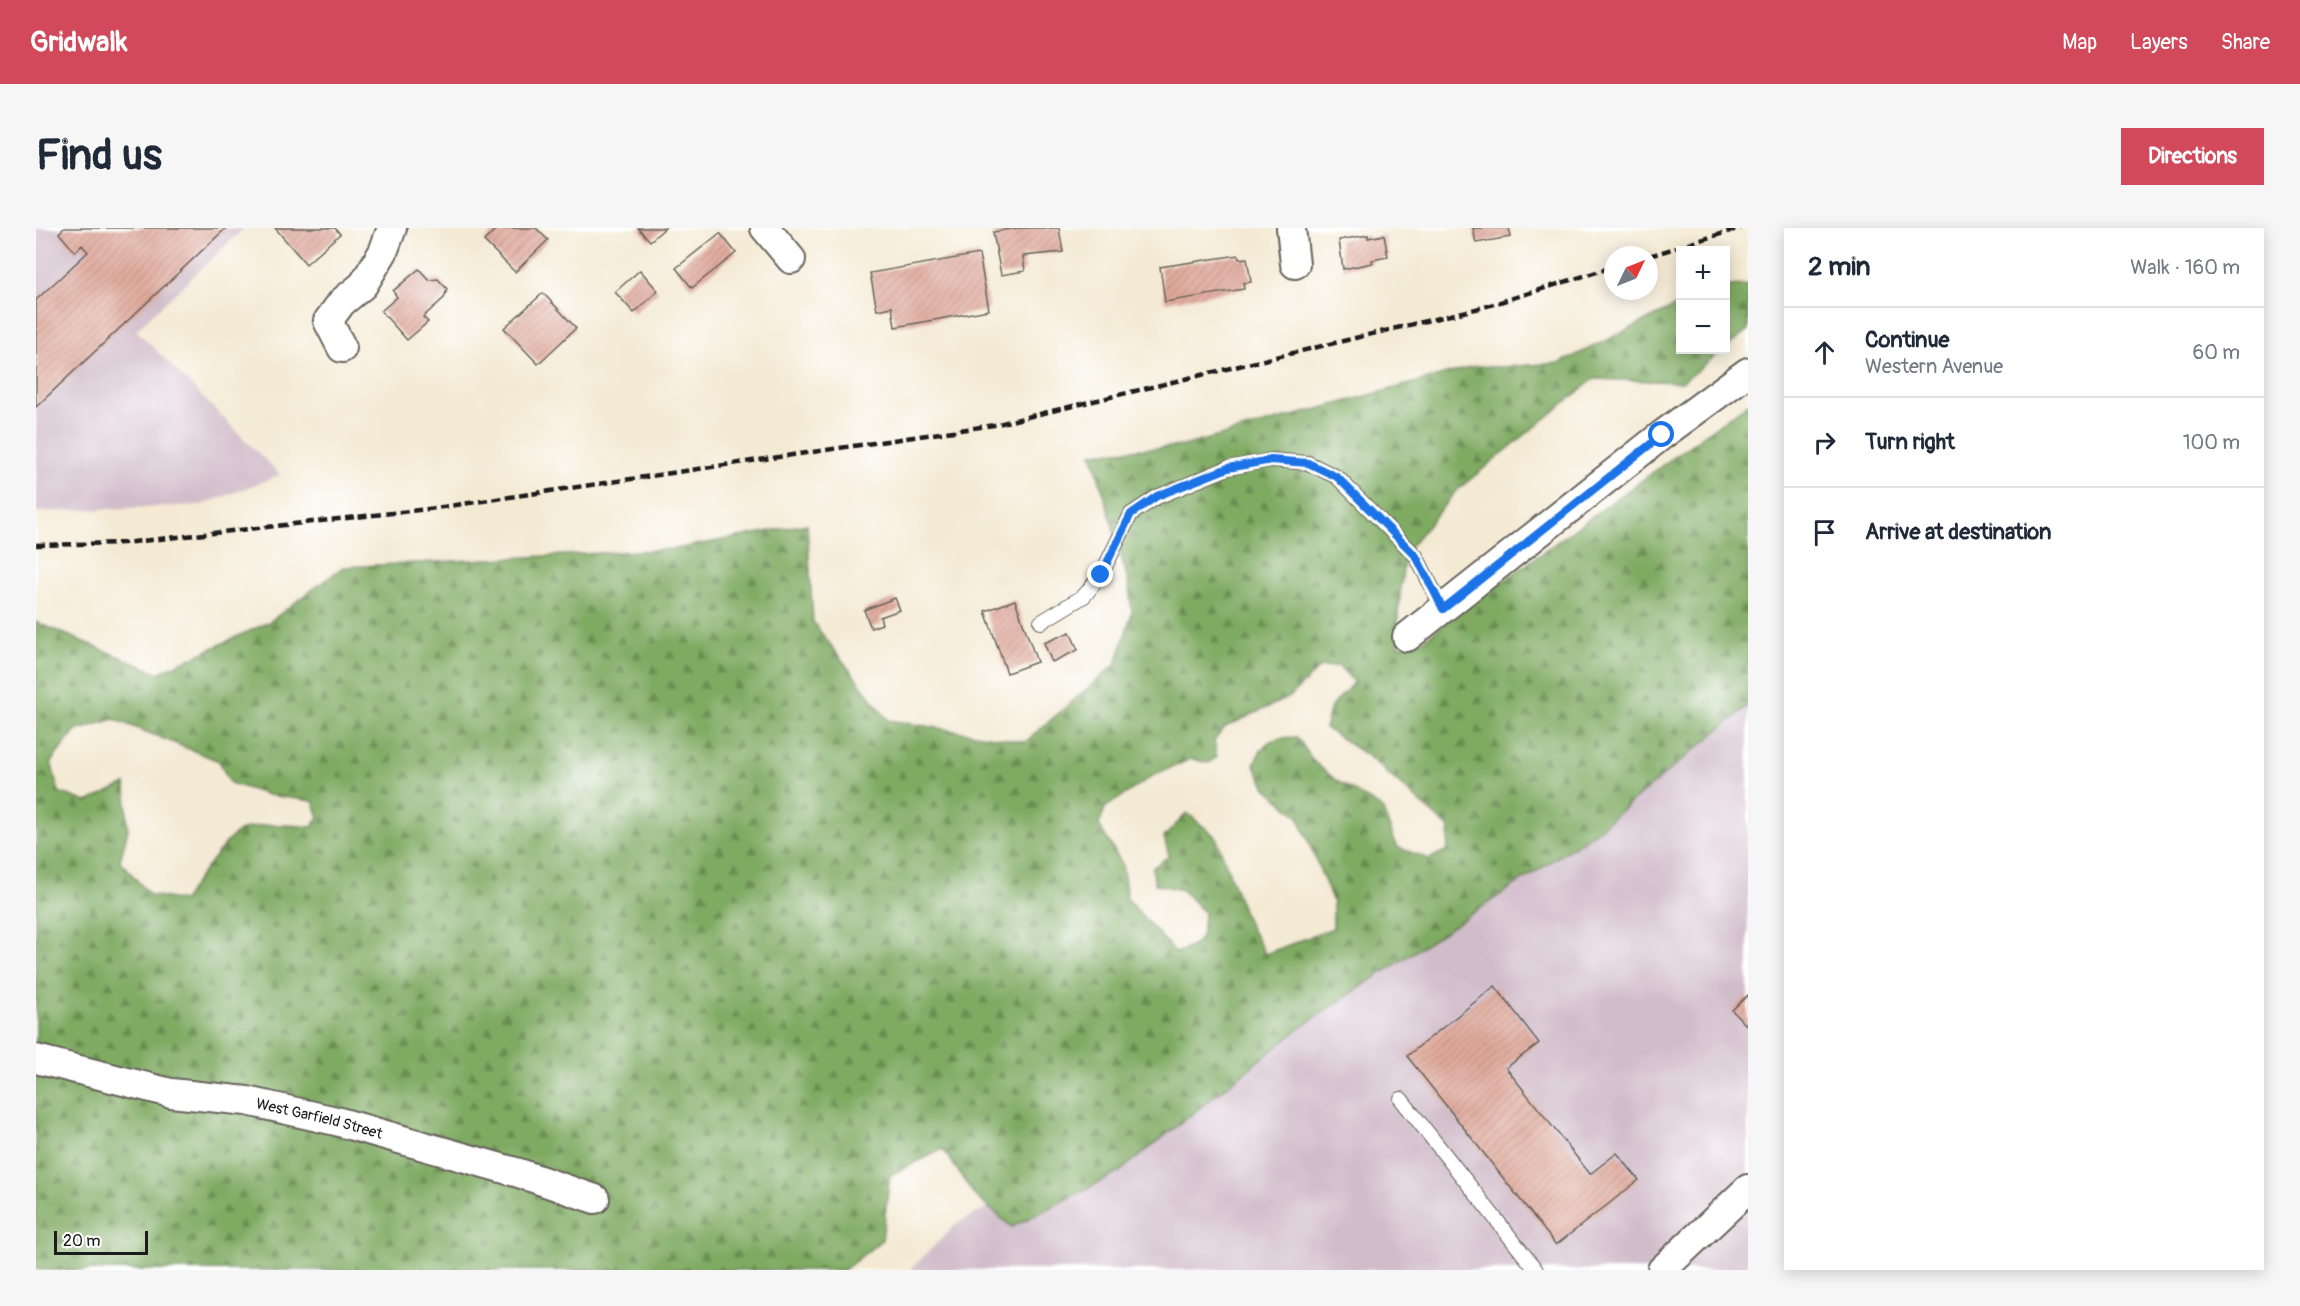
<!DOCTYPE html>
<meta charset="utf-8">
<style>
:root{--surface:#fff;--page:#f6f6f7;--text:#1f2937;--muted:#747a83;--line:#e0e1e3;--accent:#d1495b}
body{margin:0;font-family:Pangolin,sans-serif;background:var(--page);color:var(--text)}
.controls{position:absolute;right:18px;top:18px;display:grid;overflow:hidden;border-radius:0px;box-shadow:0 3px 15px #0003}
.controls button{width:54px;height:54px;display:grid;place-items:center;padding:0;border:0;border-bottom:2px solid var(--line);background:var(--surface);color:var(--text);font:30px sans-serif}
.compass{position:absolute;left:1568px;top:18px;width:54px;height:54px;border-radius:50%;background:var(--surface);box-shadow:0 3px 15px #0003;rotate:47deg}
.scale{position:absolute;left:18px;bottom:15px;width:94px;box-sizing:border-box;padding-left:6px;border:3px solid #1c1c1c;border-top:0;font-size:16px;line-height:21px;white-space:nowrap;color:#1c1c1c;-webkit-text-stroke:4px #fff;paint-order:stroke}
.stop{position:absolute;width:18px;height:18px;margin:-14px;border:4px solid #1a73e8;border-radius:50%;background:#fff}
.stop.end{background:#1a73e8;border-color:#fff;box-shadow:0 2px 6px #0008}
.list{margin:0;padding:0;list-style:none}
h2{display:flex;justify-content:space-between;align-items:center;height:78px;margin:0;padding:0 24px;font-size:26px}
h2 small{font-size:20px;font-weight:400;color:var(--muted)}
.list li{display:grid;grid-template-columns:39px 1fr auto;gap:18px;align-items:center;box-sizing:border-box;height:90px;padding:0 24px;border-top:2px solid var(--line)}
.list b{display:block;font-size:22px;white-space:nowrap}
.list p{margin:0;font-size:20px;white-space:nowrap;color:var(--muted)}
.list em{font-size:20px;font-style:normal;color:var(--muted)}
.icon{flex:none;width:33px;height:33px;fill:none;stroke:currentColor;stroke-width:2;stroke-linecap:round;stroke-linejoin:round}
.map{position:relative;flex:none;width:1712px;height:1042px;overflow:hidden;border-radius:0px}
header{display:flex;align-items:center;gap:36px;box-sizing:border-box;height:84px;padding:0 30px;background:var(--accent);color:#fff}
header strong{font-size:28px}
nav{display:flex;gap:33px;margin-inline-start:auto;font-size:21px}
.intro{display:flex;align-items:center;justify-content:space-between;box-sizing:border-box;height:144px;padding:0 36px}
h1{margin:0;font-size:42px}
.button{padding:15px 27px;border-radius:0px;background:var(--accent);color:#fff;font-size:21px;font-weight:700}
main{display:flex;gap:36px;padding:0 36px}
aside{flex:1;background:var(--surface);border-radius:0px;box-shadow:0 3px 15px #0003}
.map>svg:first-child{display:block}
.industrial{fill:#d1bdca}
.forest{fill:url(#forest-firs);stroke:#4e633f;stroke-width:1.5;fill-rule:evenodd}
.building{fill:url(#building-hatch)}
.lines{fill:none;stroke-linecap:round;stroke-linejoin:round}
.service-casing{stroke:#68645c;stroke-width:16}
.minor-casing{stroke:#68645c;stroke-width:32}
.service{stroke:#fff;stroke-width:14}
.minor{stroke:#fff;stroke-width:28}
.rail{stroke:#1c1c1c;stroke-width:4.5;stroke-dasharray:9 4.5;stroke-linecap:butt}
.route{stroke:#1a73e8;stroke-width:8}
.labels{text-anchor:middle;stroke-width:4.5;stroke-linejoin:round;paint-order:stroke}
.street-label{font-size:15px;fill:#1c1c1c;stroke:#fff}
</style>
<header>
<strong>Gridwalk</strong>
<nav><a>Map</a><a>Layers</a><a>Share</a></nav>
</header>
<div class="intro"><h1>Find us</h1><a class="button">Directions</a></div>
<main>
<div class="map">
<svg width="1712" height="1042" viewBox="0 0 1712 1042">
<defs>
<pattern id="forest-firs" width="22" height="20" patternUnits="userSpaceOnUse" patternTransform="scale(1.5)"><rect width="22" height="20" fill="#7faa62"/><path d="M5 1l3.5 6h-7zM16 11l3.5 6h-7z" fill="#678a50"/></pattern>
<pattern id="building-hatch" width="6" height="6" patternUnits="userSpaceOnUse" patternTransform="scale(1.5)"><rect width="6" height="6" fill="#dfa89a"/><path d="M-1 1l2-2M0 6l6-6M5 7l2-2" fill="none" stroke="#bf9084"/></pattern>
</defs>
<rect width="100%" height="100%" fill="#fff"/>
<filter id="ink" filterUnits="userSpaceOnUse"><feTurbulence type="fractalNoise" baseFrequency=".0167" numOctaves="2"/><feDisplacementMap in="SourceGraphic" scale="12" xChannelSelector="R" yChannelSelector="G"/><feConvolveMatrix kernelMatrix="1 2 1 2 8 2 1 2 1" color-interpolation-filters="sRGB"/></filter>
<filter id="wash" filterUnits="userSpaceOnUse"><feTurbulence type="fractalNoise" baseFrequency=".008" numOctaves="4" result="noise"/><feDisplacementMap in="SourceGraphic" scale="24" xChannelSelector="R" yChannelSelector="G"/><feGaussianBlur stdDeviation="1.35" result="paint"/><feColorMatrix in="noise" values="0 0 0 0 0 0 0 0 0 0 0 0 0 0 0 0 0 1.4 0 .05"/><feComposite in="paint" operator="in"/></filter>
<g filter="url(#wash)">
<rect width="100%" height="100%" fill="#f4ead4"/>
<path class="industrial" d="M0 0H208L100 102 244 247 165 277 0 284Z
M1712 450V1042H874L921 995 1124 896Z"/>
<path class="forest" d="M1712 57V102L1690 120V58Z
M1644 76V122H1687L1646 154 1558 151 1420 263 1369 325 1362 385 1363 419 1388 411 1712 175V478L1558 605 1272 794 1083 944 976 999 939 968 907 921 854 947 846 1012 808 1042H0V394L122 445 233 394 307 339 639 321 771 296 777 394 852 492 989 514 1080 436 1096 385 1092 353 1056 225 1147 218 1440 138 1465 139 1524 135ZM1303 438 1318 454 1295 479 1289 500 1332 528 1414 601 1411 622 1393 631 1361 619 1346 580 1301 553 1278 534 1261 509C1235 510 1229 511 1218 536L1230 560 1262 588 1297 674V700L1229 726 1211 693 1180 609 1151 585 1128 609 1133 628 1116 640 1119 656 1146 662 1168 684C1166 712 1167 715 1140 725L1091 671 1086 636 1063 597 1069 580 1118 547 1155 531 1173 535 1181 529 1178 513 1189 499 1254 469 1284 439ZM78 491 183 533 194 555 232 567 277 573 283 589 276 599C253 597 228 594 206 602 192 606 156 659 147 673L114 667 84 633 92 602 90 556 51 574 23 564 15 534 39 503Z"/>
<g id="blocks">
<path class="building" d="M28 0H190L0 179V72L52 24 46 17 39 24 23 5Z
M239 0H299L304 6 270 36Z
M461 0H500L512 12 479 44 448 13Z
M602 0H629L614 13Z
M981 0H1023L1027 24 987 28 989 43 965 47 957 4Z
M1437 0H1473L1475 9 1440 15Z
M684 5 700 25 656 60 640 40Z
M1332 7V10L1348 7 1352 29 1336 32 1337 35 1307 41 1303 12Z
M943 26 953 82 859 99 856 79 841 82 834 45Z
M1202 27 1203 31 1211 30 1215 54 1207 55 1208 61 1129 74 1124 39Z
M383 41 393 52 402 51 411 61 408 70 387 89 392 94 371 112 345 83 361 69 357 63Z
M604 42 622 63 598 85 579 64Z
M507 65 540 100 502 136 468 100Z
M859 370 864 382 844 389 846 396 835 400 828 382Z
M979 372 1001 434 971 445 949 383Z
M1034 404 1042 422 1016 434 1008 415Z
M1459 758 1503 815 1470 840 1554 946 1581 925 1603 952 1520 1017 1371 828Z
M1712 767V799L1696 782Z"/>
</g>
</g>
<g filter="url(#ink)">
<use href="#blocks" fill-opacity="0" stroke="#68645c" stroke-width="1.5"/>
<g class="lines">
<defs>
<path id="service" d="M1005 394 1048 368 1065 347 1095 286 1121 269 1192 240 1235 232 1272 235 1301 249 1380 328 1407 381
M1365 871 1500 1042"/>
<g id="minor">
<path d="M729 0 755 31"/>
<path d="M1255 0 1259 36"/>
<path d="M306 120 292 93 306 74 327 57 347 24 356 0"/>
<path d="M1371 409 1626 207 1712 144"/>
<path id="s1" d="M0 831 135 865 211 873 300 893 483 945 559 971"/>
<path d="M1626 1042 1712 961"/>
</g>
</defs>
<use href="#service" class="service-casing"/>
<use href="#minor" class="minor-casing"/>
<use href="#service" class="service"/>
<use href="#minor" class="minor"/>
<path class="rail" d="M1613 28 1704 0
M0 317 87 315 400 280 958 197 1448 79 1577 39"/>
</g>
</g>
<g class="lines" filter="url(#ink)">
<path class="route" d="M1065 347 1095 286 1121 268 1192 240 1235 232 1272 235 1301 249 1380 328 1407 381 1626 207"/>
</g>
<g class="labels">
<g class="street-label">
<text dy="5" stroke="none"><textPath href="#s1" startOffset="290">West Garfield Street</textPath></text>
</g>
</g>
</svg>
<div class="controls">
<button>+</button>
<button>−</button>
</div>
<svg class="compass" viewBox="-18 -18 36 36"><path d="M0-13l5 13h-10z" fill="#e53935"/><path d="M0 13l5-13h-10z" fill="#747a83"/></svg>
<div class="scale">20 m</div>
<div class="stop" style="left:1626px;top:207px"></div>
<div class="stop end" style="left:1065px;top:347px"></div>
</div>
<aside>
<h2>2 min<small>Walk · 160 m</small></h2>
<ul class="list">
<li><svg class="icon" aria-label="ahead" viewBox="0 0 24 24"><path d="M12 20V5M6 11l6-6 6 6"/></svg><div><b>Continue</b><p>Western Avenue</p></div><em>60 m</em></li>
<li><svg class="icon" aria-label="right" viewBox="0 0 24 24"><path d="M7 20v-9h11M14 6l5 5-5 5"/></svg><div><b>Turn right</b></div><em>100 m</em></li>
<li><svg class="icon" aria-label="arrive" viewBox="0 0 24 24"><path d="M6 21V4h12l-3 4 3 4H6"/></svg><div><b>Arrive at destination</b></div></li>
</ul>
</aside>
</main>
